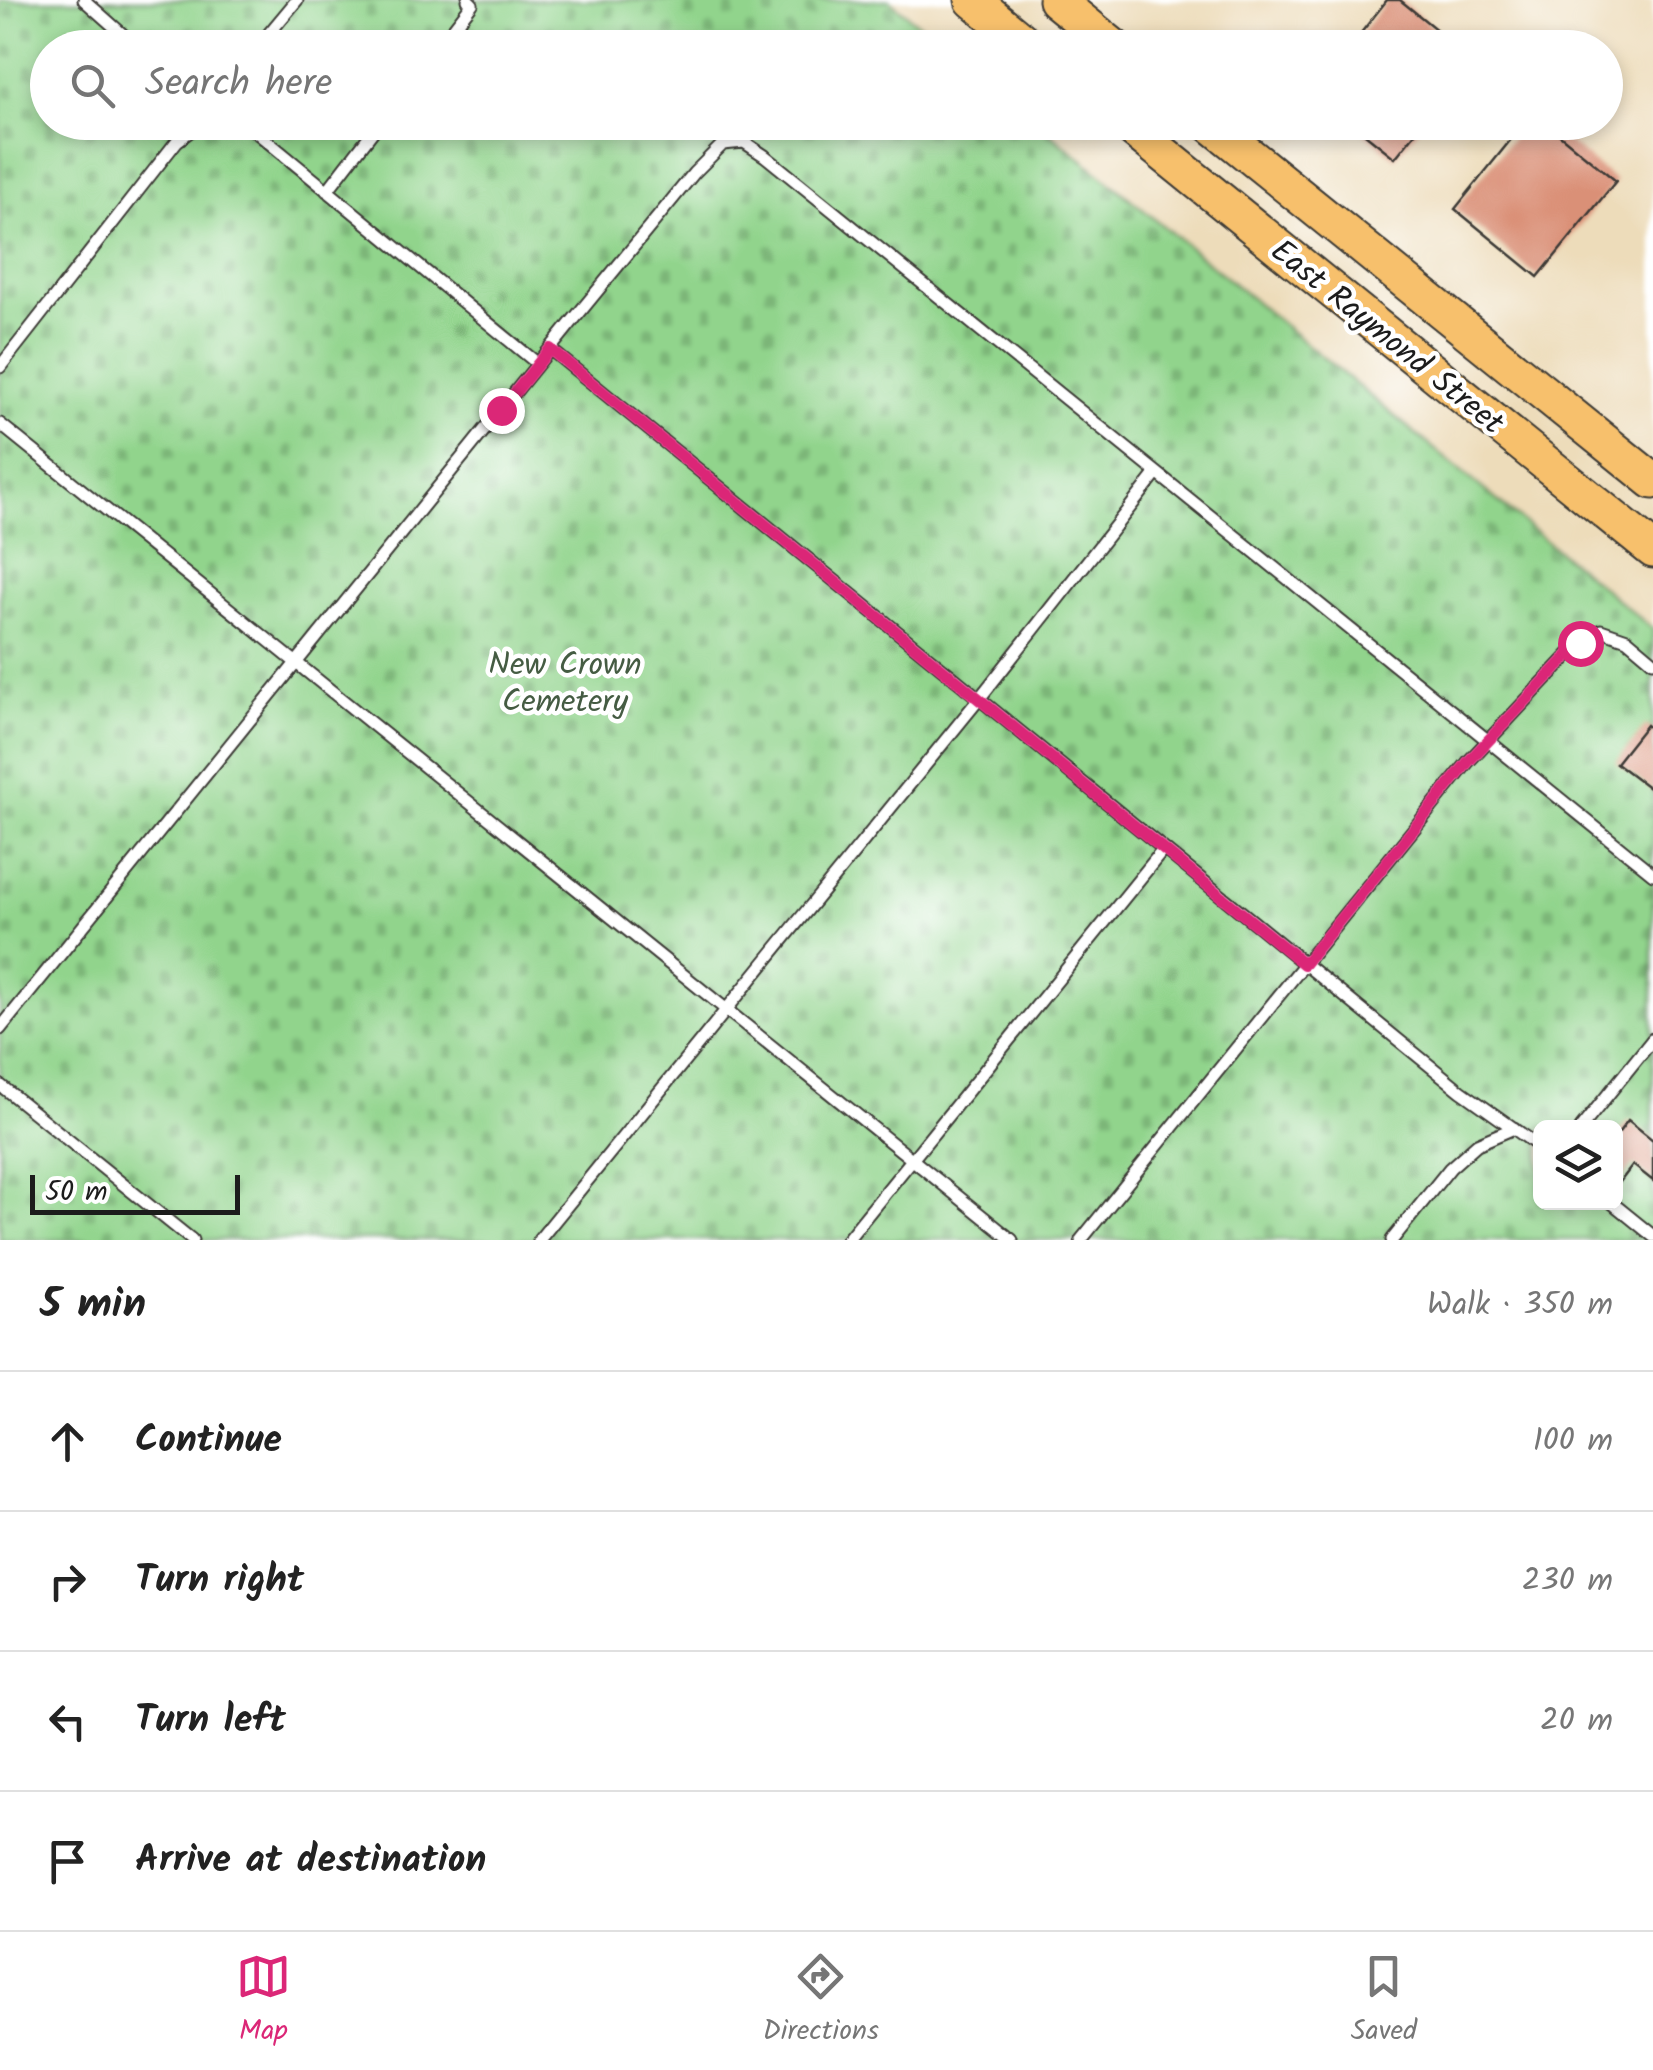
<!DOCTYPE html>
<meta charset="utf-8">
<style>
:root{--surface:#fff;--page:#f2f2f2;--text:#222;--muted:#767676;--line:#e0e0e0;--accent:#db2777}
body{margin:0;font-family:Kalam,sans-serif;background:var(--page);color:var(--text)}
.controls{position:absolute;right:30px;bottom:30px;display:grid;overflow:hidden;border-radius:15px;box-shadow:0 5px 15px #0003}
.controls button{width:90px;height:90px;display:grid;place-items:center;padding:0;border:0;border-bottom:2px solid var(--line);background:var(--surface);color:var(--text);font:50px sans-serif}
.scale{position:absolute;left:30px;bottom:25px;width:210px;box-sizing:border-box;padding-left:10px;border:5px solid #1c1c1c;border-top:0;font-size:28px;line-height:35px;white-space:nowrap;color:#1c1c1c;-webkit-text-stroke:8px #fff;paint-order:stroke}
.stop{position:absolute;width:30px;height:30px;margin:-22px;border:8px solid #db2777;border-radius:50%;background:#fff}
.stop.end{background:#db2777;border-color:#fff;box-shadow:0 2px 10px #0008}
.list{margin:0;padding:0;list-style:none}
h2{display:flex;justify-content:space-between;align-items:center;height:130px;margin:0;padding:0 40px;font-size:42px}
h2 small{font-size:32px;font-weight:400;color:var(--muted)}
.list li{display:grid;grid-template-columns:65px 1fr auto;gap:30px;align-items:center;box-sizing:border-box;height:140px;padding:0 40px;border-top:2px solid var(--line)}
.list b{display:block;font-size:38px;white-space:nowrap}
.list em{font-size:32px;font-style:normal;color:var(--muted)}
.icon{flex:none;width:55px;height:55px;fill:none;stroke:currentColor;stroke-width:2;stroke-linecap:round;stroke-linejoin:round}
.map{position:relative;flex:none;width:1653px;height:1240px;overflow:hidden}
.search{position:absolute;background:var(--surface);box-shadow:0 5px 15px #0003;left:30px;right:30px;top:30px;height:110px;display:flex;align-items:center;gap:25px;box-sizing:border-box;padding:0 35px;border-radius:55px;color:var(--muted);font-size:38px}
.sheet{height:690px;background:var(--surface)}
nav{display:flex;justify-content:space-around;align-items:center;box-sizing:border-box;height:140px;border-top:2px solid var(--line);background:var(--surface);font-size:28px;color:var(--muted)}
nav a{display:grid;justify-items:center;gap:5px}
nav .on{color:var(--accent)}
.map>svg:first-child{display:block}
.cemetery{fill:url(#cemetery-stones);stroke:#567854;stroke-width:2.5;fill-rule:evenodd}
.building{fill:#da9077}
.lines{fill:none;stroke-linecap:round;stroke-linejoin:round}
.service-casing{stroke:#3b3934;stroke-width:15}
.primary-casing{stroke:#3b3934;stroke-width:39}
.service{stroke:#fff;stroke-width:11}
.primary{stroke:#f7c06c;stroke-width:35}
.route{stroke:#db2777;stroke-width:12}
.labels{text-anchor:middle;stroke-width:9;stroke-linejoin:round;paint-order:stroke}
.street-label{font-size:32px;fill:#1c1c1c;stroke:#fff}
.park-label{font-size:32px;fill:#455c43;stroke:#fff}
</style>
<div class="map">
<svg width="1653" height="1240" viewBox="0 0 1653 1240">
<defs>
<pattern id="cemetery-stones" width="16" height="16" patternUnits="userSpaceOnUse" patternTransform="scale(2.5)"><rect width="16" height="16" fill="#91d48c"/><path d="M2 7V4a2 2 0 0 1 4 0v3zM10 15v-3a2 2 0 0 1 4 0v3z" fill="#7cb578"/></pattern>
</defs>
<rect width="100%" height="100%" fill="#fff"/>
<filter id="ink" filterUnits="userSpaceOnUse"><feTurbulence type="fractalNoise" baseFrequency=".01" numOctaves="2"/><feDisplacementMap in="SourceGraphic" scale="20" xChannelSelector="R" yChannelSelector="G"/><feConvolveMatrix kernelMatrix="1 2 1 2 8 2 1 2 1" color-interpolation-filters="sRGB"/></filter>
<filter id="wash" filterUnits="userSpaceOnUse"><feTurbulence type="fractalNoise" baseFrequency=".0048" numOctaves="4" result="noise"/><feDisplacementMap in="SourceGraphic" scale="40" xChannelSelector="R" yChannelSelector="G"/><feGaussianBlur stdDeviation="2.25" result="paint"/><feColorMatrix in="noise" values="0 0 0 0 0 0 0 0 0 0 0 0 0 0 0 0 0 1.4 0 .05"/><feComposite in="paint" operator="in"/></filter>
<g filter="url(#wash)">
<rect width="100%" height="100%" fill="#eddcba"/>
<path class="cemetery" d="M0 0H889L947 47 48 48V122L1038 123 1653 629V1240H0ZM1540 1128H1616V1202H1540Z"/>
<g id="blocks">
<path class="building" d="M1387 0H1400L1459 48H1349Z
M1350 122H1424L1395 158Z
M1525 122H1544L1616 181 1538 277 1455 209Z
M1646 725 1653 731V791L1616 763Z
M1628 1120 1653 1140V1181L1633 1165 1616 1187V1136Z"/>
</g>
</g>
<g filter="url(#ink)">
<use href="#blocks" fill-opacity="0" stroke="#3b3934" stroke-width="2.5"/>
<g class="lines">
<defs>
<path id="service" d="M84 0 138 48
M257 48 297 0
M438 48 472 4 468 0
M244 122 538 364
M327 191 380 122
M550 349 1461 1091 1540 1147
M0 367 177 141 202 122
M0 424 1012 1240
M0 1029 575 318 694 173 723 144 744 142 765 156 1653 874
M0 1085 192 1240
M1581 1128 1653 1039
M1611 1202 1653 1236
M539 1240 979 699 1157 473
M847 1240 1163 850
M1081 1240 1468 762 1580 643 1601 630 1627 639 1653 661
M1392 1240 1450 1168 1477 1144 1514 1128"/>
<path id="primary" d="M973 0 1031 48
M1056 0 1115 48
M1124 122 1653 550
M1208 122 1653 481"/>
</defs>
<use href="#service" class="service-casing"/>
<use href="#primary" class="primary-casing"/>
<use href="#service" class="service"/>
<use href="#primary" class="primary"/>
</g>
</g>
<g class="lines" filter="url(#ink)">
<path class="route" d="M501 410 550 349 1304 964 1468 762 1580 643"/>
</g>
<g class="labels">
<g class="street-label">
<text transform="translate(1388 336) rotate(39)" y="11">East Raymond Street</text>
</g>
<g class="park-label">
<text x="565" y="674">New Crown<tspan x="565" dy="37">Cemetery</tspan></text>
</g>
</g>
</svg>
<div class="controls">
<button><svg class="icon" aria-label="layers" viewBox="0 0 24 24"><path d="M12 4l9 5-9 5-9-5zM3 14l9 5 9-5"/></svg></button>
</div>
<div class="scale">50 m</div>
<div class="stop" style="left:1580px;top:643px"></div>
<div class="stop end" style="left:501px;top:410px"></div>
<div class="search"><svg class="icon" aria-label="search" viewBox="0 0 24 24"><circle cx="10" cy="10" r="6"/><path d="M15 15l6 6"/></svg>Search here</div>
</div>
<section class="sheet">
<h2>5 min<small>Walk · 350 m</small></h2>
<ul class="list">
<li><svg class="icon" aria-label="ahead" viewBox="0 0 24 24"><path d="M12 20V5M6 11l6-6 6 6"/></svg><div><b>Continue</b></div><em>100 m</em></li>
<li><svg class="icon" aria-label="right" viewBox="0 0 24 24"><path d="M7 20v-9h11M14 6l5 5-5 5"/></svg><div><b>Turn right</b></div><em>230 m</em></li>
<li><svg class="icon" aria-label="left" viewBox="0 0 24 24"><path d="M17 20v-9H6M10 6l-5 5 5 5"/></svg><div><b>Turn left</b></div><em>20 m</em></li>
<li><svg class="icon" aria-label="arrive" viewBox="0 0 24 24"><path d="M6 21V4h12l-3 4 3 4H6"/></svg><div><b>Arrive at destination</b></div></li>
</ul>
</section>
<nav>
<a class="on"><svg class="icon" aria-label="map" viewBox="0 0 24 24"><path d="M3 6l6-2 6 2 6-2v14l-6 2-6-2-6 2zM9 4v14M15 6v14"/></svg>Map</a>
<a><svg class="icon" aria-label="directions" viewBox="0 0 24 24"><path d="M12 3l9 9-9 9-9-9zM9 14v-3h6M13 9l2 2-2 2"/></svg>Directions</a>
<a><svg class="icon" aria-label="saved" viewBox="0 0 24 24"><path d="M7 4h10v16l-5-4-5 4z"/></svg>Saved</a>
</nav>
